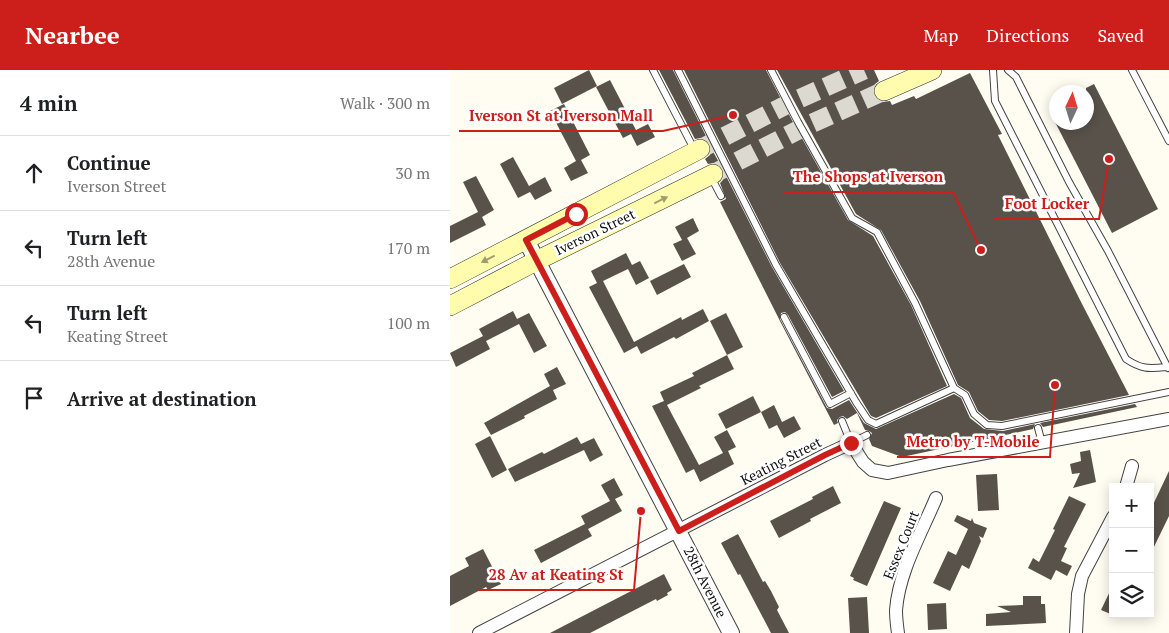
<!DOCTYPE html>
<meta charset="utf-8">
<style>
:root{--surface:#fff;--page:#f2f2f2;--text:#202124;--muted:#757577;--line:#e0e0e0;--accent:#cc1f1b}
body{margin:0;font-family:"PT Serif",serif;background:var(--page);color:var(--text)}
.controls{position:absolute;right:15px;bottom:15px;display:grid;overflow:hidden;border-radius:0px;box-shadow:0 2px 12px #0003}
.controls button{width:45px;height:45px;display:grid;place-items:center;padding:0;border:0;border-bottom:1px solid var(--line);background:var(--surface);color:var(--text);font:25px sans-serif}
.compass{position:absolute;left:599px;top:15px;width:45px;height:45px;border-radius:50%;background:var(--surface);box-shadow:0 2px 12px #0003;rotate:4deg}
.stop{position:absolute;width:15px;height:15px;margin:-11px;border:4px solid #cc1f1b;border-radius:50%;background:#fff}
.stop.end{background:#cc1f1b;border-color:#fff;box-shadow:0 1px 5px #0008}
.list{margin:0;padding:0;list-style:none}
h2{display:flex;justify-content:space-between;align-items:center;height:65px;margin:0;padding:0 20px;font-size:21px}
h2 small{font-size:16px;font-weight:400;color:var(--muted)}
.list li{display:grid;grid-template-columns:32px 1fr auto;gap:15px;align-items:center;box-sizing:border-box;height:75px;padding:0 20px;border-top:1px solid var(--line)}
.list b{display:block;font-size:19px;white-space:nowrap}
.list p{margin:0;font-size:16px;white-space:nowrap;color:var(--muted)}
.list em{font-size:16px;font-style:normal;color:var(--muted)}
.icon{flex:none;width:28px;height:28px;fill:none;stroke:currentColor;stroke-width:2;stroke-linecap:round;stroke-linejoin:round}
.map{position:relative;flex:none;width:719px;height:563px;overflow:hidden}
header{display:flex;align-items:center;gap:30px;box-sizing:border-box;height:70px;padding:0 25px;background:var(--accent);color:#fff}
header strong{font-size:24px}
nav{display:flex;gap:28px;margin-inline-start:auto;font-size:18px}
main{display:flex}
aside{flex:1;background:var(--surface)}
.map>svg:first-child{display:block}
.building{fill:#59524b}
.lines{fill:none;stroke-linecap:round;stroke-linejoin:round}
.secondary-tunnel{stroke:#dbd9d0;stroke-width:19;stroke-dasharray:19 9;stroke-linecap:butt}
.service-casing{stroke:#434343;stroke-width:8}
.minor-casing{stroke:#434343;stroke-width:14}
.tertiary-casing{stroke:#434343;stroke-width:18}
.secondary-casing{stroke:#323232;stroke-width:20}
.service{stroke:#fff;stroke-width:6}
.minor{stroke:#fff;stroke-width:12}
.tertiary{stroke:#fff;stroke-width:16}
.secondary{stroke:#fffcad;stroke-width:19}
.oneway{fill:#9f9e6e}
.route{stroke:#cc1f1b;stroke-width:6}
.labels{text-anchor:middle;stroke-width:5;stroke-linejoin:round;paint-order:stroke}
.street-label{font-size:14px;fill:#101010;stroke:#fff}
.leader{fill:none;stroke:#cc1f1b;stroke-width:2}
.callout-dot{fill:#cc1f1b;stroke:#fff;stroke-width:2}
.callout-label{font-size:15px;text-anchor:middle;font-weight:bold;fill:#cc1f1b;stroke:#fff;stroke-width:5;stroke-linejoin:round;paint-order:stroke}
</style>
<header>
<strong>Nearbee</strong>
<nav><a>Map</a><a>Directions</a><a>Saved</a></nav>
</header>
<main>
<aside>
<h2>4 min<small>Walk · 300 m</small></h2>
<ul class="list">
<li><svg class="icon" aria-label="ahead" viewBox="0 0 24 24"><path d="M12 20V5M6 11l6-6 6 6"/></svg><div><b>Continue</b><p>Iverson Street</p></div><em>30 m</em></li>
<li><svg class="icon" aria-label="left" viewBox="0 0 24 24"><path d="M17 20v-9H6M10 6l-5 5 5 5"/></svg><div><b>Turn left</b><p>28th Avenue</p></div><em>170 m</em></li>
<li><svg class="icon" aria-label="left" viewBox="0 0 24 24"><path d="M17 20v-9H6M10 6l-5 5 5 5"/></svg><div><b>Turn left</b><p>Keating Street</p></div><em>100 m</em></li>
<li><svg class="icon" aria-label="arrive" viewBox="0 0 24 24"><path d="M6 21V4h12l-3 4 3 4H6"/></svg><div><b>Arrive at destination</b></div></li>
</ul>
</aside>
<div class="map">
<svg width="719" height="563" viewBox="0 0 719 563">
<rect width="100%" height="100%" fill="#fffdf2"/>
<path class="building" d="M139 0 147 16 112 34 104 18Z
M209 0H223L259 72 251 68 245 69Z
M234 0H316L344 54 398 150 423 166 461 235 497 316 426 348 421 346 330 193Z
M327 0H424L429 11 425 14 423 19 424 26 427 30 432 32 440 31 442 35 464 26 466 29 520 3 552 64 548 65 630 230 679 325 552 351 539 350 528 341 519 322 508 315 470 231 431 160 406 144Z
M160 10 186 60 198 54 205 67 187 76 181 64 173 68 146 17Z
M644 14 708 139 662 163 605 52H636V18Z
M114 34 140 85 131 90 138 103 121 111 114 98 126 91 100 41Z
M260 76 271 96 264 93 258 94 255 89 260 85Z
M63 87 79 116 95 107 102 121 85 130 80 122 68 128 50 94Z
M274 102 322 197 394 321 382 327 338 245 335 242 331 243 330 249 377 338 382 339 399 330 414 353 426 359 504 324 511 328 520 348 534 359 553 361 585 354 583 359 452 387 422 376 419 369 422 363 419 361 415 360 407 343 397 349 393 346 390 347 387 350 388 353 384 355 331 253 270 132 276 129 270 113 273 110Z
M26 106 44 140 32 147 36 155 0 173V156L28 142 13 112Z
M243 148 249 161 237 168 246 184 232 191 223 174 232 170 225 157Z
M176 183 182 195 190 191 199 208 186 215 178 199 153 211 184 272 231 247 232 250 253 239 259 251 226 269 224 267 191 284 187 276 174 283 139 217 147 213 141 201Z
M234 194 241 207 207 225 200 211Z
M63 241 67 249 79 243 97 276 84 283 69 254 36 271 40 279 6 297 0 283 33 266 29 259Z
M276 243 293 277 277 285 260 251Z
M277 285 284 299 249 316 251 318 217 335 249 395 273 383 264 367 277 360 286 377 278 381 284 394 250 412 244 399 236 403 202 336 214 331 210 322 244 306 242 303Z
M107 297 116 314 103 320 107 329 74 346 75 348 41 365 34 353 100 316 94 304Z
M303 326 311 342 276 359 268 344Z
M685 334 687 337 593 357 590 353Z
M324 335 332 352 344 346 351 359 334 368 327 355 319 359 311 342Z
M40 366 57 400 42 408 25 374Z
M127 367 131 374 144 368 153 385 140 392 134 380 65 412 58 399 92 382 94 384Z
M640 380 646 412 623 418 630 403 622 404 620 394 631 391 630 382Z
M719 401V446L700 485V441Z
M547 404 549 440 528 441 526 405Z
M164 408 173 425 165 429 172 441 138 459 142 466 91 493 84 480 135 454 131 446 160 431 151 415Z
M383 416 391 433 360 449 361 451 329 468 320 451 363 429 362 427Z
M619 426 636 434 614 477 617 478 611 491 622 496 617 506 606 500 601 510 578 498 583 488 589 492 605 460 603 459Z
M434 431 451 438 417 516 403 510 404 508 400 506Z
M507 445 521 451 522 448 524 453 537 458 533 468 529 466 531 471 519 499 512 495 500 521 483 513 498 481 506 485 518 459 504 451Z
M288 464 313 512 315 511 321 521 329 537 327 540 339 563H321L290 504 288 505 271 473Z
M33 479 51 514 38 520 36 517 0 536V506L19 496 15 488Z
M214 504 222 520 217 523 218 525 207 531 206 529 140 563H100Z
M663 515V545L651 540Z
M573 526H591V534H595L596 553 536 556V544L561 542 547 536 573 535Z
M417 527 419 563H400L398 528Z
M496 533 497 559 478 560 477 534Z"/>
<g class="lines">
<path class="secondary-tunnel" d="M250 79 342 32 414 0
M263 104 356 56 434 21"/>
<defs>
<path id="service" d="M203 0 244 79
M228 0 326 195 406 332 418 350 426 354 504 318 465 233 427 162 402 148 348 52 321 0
M543 0 545 31 676 289C691 299 698 299 716 297
M558 0 566 7 619 112 658 181 718 298
M682 0 719 71
M261 107 271 126
M334 247 380 334 401 323
M504 318 515 325 524 344 537 355 552 356 719 322
M392 351 401 373 417 365
M588 358 592 373"/>
<path id="minor" d="M676 417 682 396
M29 563 375 385 401 373 413 392 422 400 438 403 498 390 719 349
M448 563C447 556 446 547 446 540 449 501 471 464 486 428
M626 563 628 524 632 506 663 447"/>
<path id="tertiary" d="M76 170 281 563"/>
<path id="secondary" d="M434 21 482 0
M0 209 250 79
M0 236 88 190 263 104"/>
</defs>
<use href="#service" class="service-casing"/>
<use href="#minor" class="minor-casing"/>
<use href="#tertiary" class="tertiary-casing"/>
<use href="#secondary" class="secondary-casing"/>
<use href="#service" class="service"/>
<use href="#minor" class="minor"/>
<use href="#tertiary" class="tertiary"/>
<use href="#secondary" class="secondary"/>
</g>
<defs><path id="oneway-solid" d="M-6-.8H1V-3.2L6.5 0L1 3.2V.8H-6Z" transform="scale(1.25)"/></defs>
<g class="oneway">
<use href="#oneway-solid" transform="translate(211 130) rotate(-26)"/>
<use href="#oneway-solid" transform="translate(38 189) rotate(153)"/>
</g>
<g class="lines">
<path class="route" d="M126 144 76 170 229 461 375 385 401 373"/>
</g>
<g class="labels">
<g class="street-label">
<text transform="translate(145 162) rotate(-26)" y="5">Iverson Street</text>
<text transform="translate(331 391) rotate(-27)" y="5">Keating Street</text>
<text transform="translate(451 475) rotate(-68)" y="5">Essex Court</text>
<text transform="translate(255 512) rotate(63)" y="5">28th Avenue</text>
</g>
</g>
<path class="leader" d="M283 45L213 61H9M531 180L503 122H333M659 89L649 149H544M605 315L600 387H447M191 441L184 520H28"/>
<g class="callout-dot">
<circle cx="283" cy="45" r="5"/>
<circle cx="531" cy="180" r="5"/>
<circle cx="659" cy="89" r="5"/>
<circle cx="605" cy="315" r="5"/>
<circle cx="191" cy="441" r="5"/>
</g>
<g class="callout-label">
<text x="111" y="51">Iverson St at Iverson Mall</text>
<text x="418" y="112">The Shops at Iverson</text>
<text x="597" y="139">Foot Locker</text>
<text x="523" y="377">Metro by T-Mobile</text>
<text x="106" y="510">28 Av at Keating St</text>
</g>
</svg>
<div class="controls">
<button>+</button>
<button>−</button>
<button><svg class="icon" aria-label="layers" viewBox="0 0 24 24"><path d="M12 4l9 5-9 5-9-5zM3 14l9 5 9-5"/></svg></button>
</div>
<svg class="compass" viewBox="-18 -18 36 36"><path d="M0-13l5 13h-10z" fill="#e53935"/><path d="M0 13l5-13h-10z" fill="#757577"/></svg>
<div class="stop" style="left:126px;top:144px"></div>
<div class="stop end" style="left:401px;top:373px"></div>
</div>
</main>
